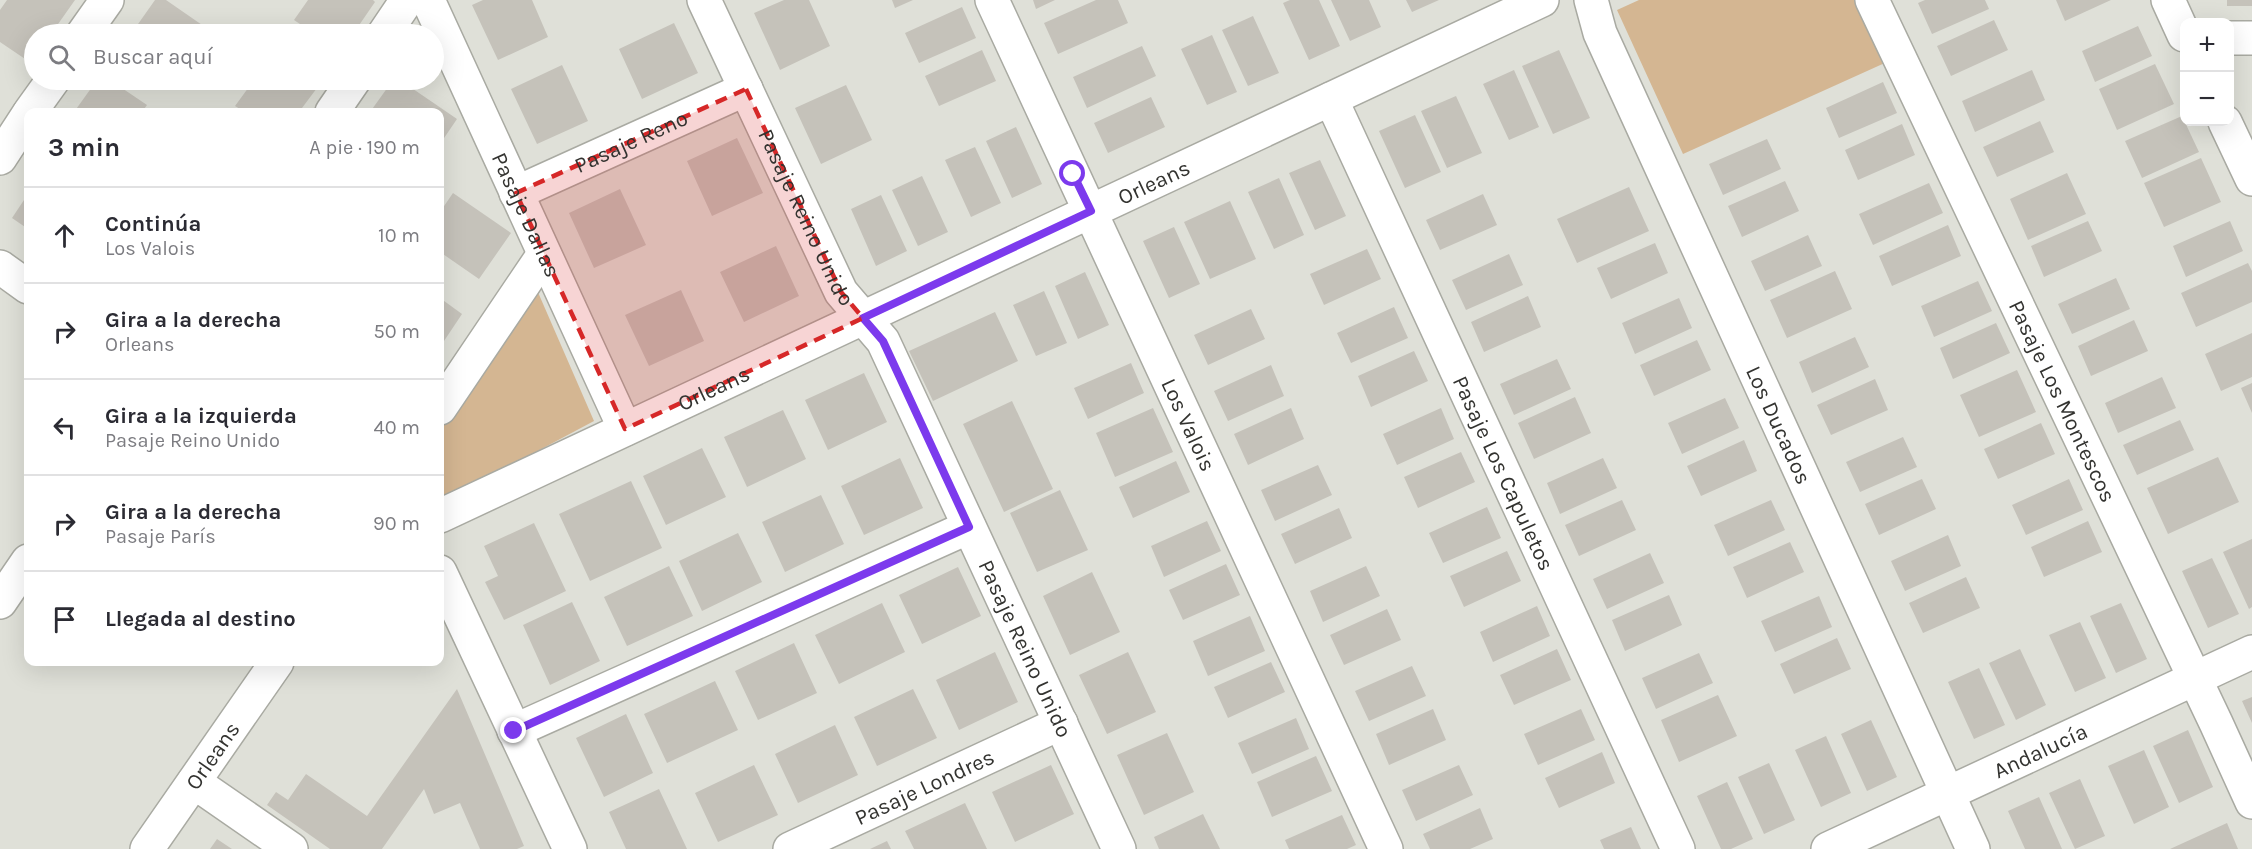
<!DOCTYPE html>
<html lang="es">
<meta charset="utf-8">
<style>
:root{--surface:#fff;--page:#f2f2f3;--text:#2b2b33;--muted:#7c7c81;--line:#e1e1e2}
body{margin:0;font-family:Karla,sans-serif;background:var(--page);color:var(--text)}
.controls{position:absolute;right:18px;top:18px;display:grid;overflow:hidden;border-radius:12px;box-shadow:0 6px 24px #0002}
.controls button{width:54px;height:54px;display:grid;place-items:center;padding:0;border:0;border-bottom:2px solid var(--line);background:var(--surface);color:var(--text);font:30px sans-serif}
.stop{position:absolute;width:18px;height:18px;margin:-14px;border:4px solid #7c3aed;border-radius:50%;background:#fff}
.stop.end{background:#7c3aed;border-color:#fff;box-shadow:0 2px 6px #0008}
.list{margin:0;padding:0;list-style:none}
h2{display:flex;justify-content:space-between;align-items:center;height:78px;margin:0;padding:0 24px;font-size:26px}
h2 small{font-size:20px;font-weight:400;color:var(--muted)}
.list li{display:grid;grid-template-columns:39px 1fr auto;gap:18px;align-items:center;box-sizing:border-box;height:96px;padding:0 24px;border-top:2px solid var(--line)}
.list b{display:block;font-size:22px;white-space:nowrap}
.list p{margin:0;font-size:20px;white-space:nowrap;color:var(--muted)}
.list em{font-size:20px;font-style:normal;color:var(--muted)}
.icon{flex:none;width:33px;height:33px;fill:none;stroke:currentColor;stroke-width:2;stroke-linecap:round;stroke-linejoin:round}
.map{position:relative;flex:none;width:2252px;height:849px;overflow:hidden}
.search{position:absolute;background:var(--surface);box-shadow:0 6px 24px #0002;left:24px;top:24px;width:420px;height:66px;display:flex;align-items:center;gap:15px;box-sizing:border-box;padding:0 21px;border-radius:33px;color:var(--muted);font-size:22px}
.panel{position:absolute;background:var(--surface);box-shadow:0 6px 24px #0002;left:24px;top:108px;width:420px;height:558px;border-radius:12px}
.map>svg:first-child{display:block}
.green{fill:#d4b692}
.building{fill:#c5c2ba}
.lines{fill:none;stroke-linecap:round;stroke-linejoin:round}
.minor-casing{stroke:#a9aaa2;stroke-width:36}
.minor{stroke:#fff;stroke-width:33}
.route{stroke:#7c3aed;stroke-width:8}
.marked{fill:#d62828;fill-opacity:0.2;stroke:#d62828;stroke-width:4.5;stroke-dasharray:12 8;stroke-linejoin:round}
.labels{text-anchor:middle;stroke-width:6;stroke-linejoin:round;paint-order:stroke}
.street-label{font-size:22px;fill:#333330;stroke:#ecede5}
</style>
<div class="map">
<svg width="2252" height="849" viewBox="0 0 2252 849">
<rect width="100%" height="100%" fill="#dfe0d8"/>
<path class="green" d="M1639 0H1859L1887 62 1683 154 1617 10Z
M537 290 594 421 440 503V430Z"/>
<path class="building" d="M7 0H75L51 34H34V58L31 63 0 42V10Z
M155 0H166L205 27 199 34H131Z
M308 0H373L375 2 353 34H315L294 20Z
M483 0H532L548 37 498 60 472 5Z
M784 0H809L830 46 780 70 754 13Z
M892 0H913L895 8Z
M1033 0H1055L1036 9Z
M1096 0H1118L1128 23 1058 54 1044 23Z
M1290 0H1319L1340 46 1309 60 1283 3Z
M1331 0H1369L1381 27 1350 41Z
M1406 0H1439L1412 12Z
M1925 0H1985L1989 9 1932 34 1918 3Z
M2056 0H2111L2065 21Z
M2227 0H2252V6H2227Z
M962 7 976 38 919 63 905 33Z
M1253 16 1279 73 1248 86 1222 30Z
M1994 20 2008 50 1951 76 1937 46Z
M674 23 698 73 642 99 619 49Z
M2138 26 2152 56 2095 82 2082 51Z
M1212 35 1237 92 1207 105 1181 49Z
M1142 46 1156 76 1087 108 1073 77Z
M982 50 996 81 939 106 925 76Z
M1559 50 1590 118 1553 134 1522 66Z
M2155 64 2174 104 2117 130 2099 89Z
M562 65 588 121 537 144 511 89Z
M1514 70 1539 127 1509 140 1483 84Z
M2032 70 2045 100 1975 132 1962 101Z
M97 80H110L147 105 142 112H74Z
M254 80H323L299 112H245L235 106Z
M393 80H400L457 119 440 144V112H370Z
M1883 82 1897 113 1839 138 1826 108Z
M846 85 872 140 821 164 795 108Z
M1456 96 1482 153 1447 168 1421 111Z
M1151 97 1165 127 1108 153 1094 123Z
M1415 115 1441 172 1405 188 1379 131Z
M2182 116 2199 152 2142 178 2125 141Z
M2040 121 2054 152 1997 177 1983 147Z
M1902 124 1915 155 1858 180 1845 150Z
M1016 127 1042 184 1012 198 986 141Z
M737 138 763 193 712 216 687 161Z
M1767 139 1781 169 1723 195 1709 164Z
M975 147 1001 203 971 217 945 160Z
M2201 158 2221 202 2164 227 2144 183Z
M1320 160 1346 216 1315 230 1289 173Z
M2067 173 2086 214 2028 240 2010 199Z
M922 176 948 232 918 246 892 190Z
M1279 178 1304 235 1274 249 1248 192Z
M1785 181 1799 211 1742 237 1728 206Z
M1929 183 1943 213 1873 245 1859 214Z
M1629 187 1649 231 1577 263 1557 219Z
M620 189 646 245 594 268 569 213Z
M453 193 511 233 479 279 440 252V212Z
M28 194V229L12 218Z
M1483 194 1497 225 1440 250 1426 220Z
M881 195 907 251 876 266 851 209Z
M1230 201 1256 259 1210 279 1184 222Z
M2088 221 2102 251 2044 277 2031 246Z
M2230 221 2243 251 2186 277 2173 246Z
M1948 225 1961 256 1892 286 1879 256Z
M1174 227 1200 284 1169 298 1143 241Z
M1808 235 1822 266 1765 291 1751 261Z
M1655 243 1668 273 1611 299 1597 268Z
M776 246 799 296 744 322 720 272Z
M1367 249 1381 279 1324 305 1310 274Z
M1509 254 1523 285 1466 310 1452 280Z
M2248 263 2252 271V302L2196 327 2181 293Z
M1835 271 1852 309 1787 338 1770 300Z
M1085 272 1109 325 1078 339 1055 286Z
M2116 278 2130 309 2072 334 2058 304Z
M1978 281 1992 311 1934 337 1921 306Z
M681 290 704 341 649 366 625 315Z
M1044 291 1067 343 1036 356 1013 305Z
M1528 296 1541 327 1484 352 1471 322Z
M440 298 462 314 440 347Z
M1679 298 1692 328 1635 354 1622 323Z
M1394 307 1408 338 1351 363 1337 333Z
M1251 309 1265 339 1208 365 1194 335Z
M995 312 1018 361 933 401 909 351Z
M2134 320 2148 351 2091 376 2078 346Z
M1996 323 2010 353 1953 379 1940 348Z
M2252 333V377L2221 391 2205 354Z
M1855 337 1869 367 1812 393 1799 362Z
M1697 340 1711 370 1654 396 1640 365Z
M1414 351 1428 381 1371 407 1358 376Z
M1557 359 1571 389 1514 415 1500 384Z
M1131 363 1144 393 1088 419 1074 388Z
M1271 365 1284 396 1228 421 1214 391Z
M2017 370 2036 412 1979 437 1960 395Z
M864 373 887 422 828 450 805 400Z
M2162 377 2176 408 2118 433 2105 403Z
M1875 379 1888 410 1831 435 1817 405Z
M2252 383V413L2241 388Z
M1575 397 1591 433 1534 459 1518 423Z
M1725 398 1739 428 1682 454 1668 423Z
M1012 401 1053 489 1004 512 963 424Z
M1153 408 1173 452 1115 477 1096 433Z
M1291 408 1304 439 1248 465 1234 434Z
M1441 408 1454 439 1397 465 1383 434Z
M783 410 806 459 747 487 724 437Z
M2180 420 2194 450 2137 475 2123 445Z
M2041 423 2055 454 1998 479 1984 449Z
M1903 437 1917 467 1860 492 1846 462Z
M1744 440 1757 471 1701 496 1687 466Z
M702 448 726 497 666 525 643 476Z
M1461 452 1475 482 1418 508 1404 477Z
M2218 457 2239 502 2168 534 2147 488Z
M900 458 923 508 864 535 841 486Z
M1603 458 1617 488 1560 514 1547 483Z
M1176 461 1190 492 1133 518 1119 487Z
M1318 465 1332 495 1275 521 1261 490Z
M1922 479 1936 509 1879 535 1865 504Z
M2069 479 2083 510 2026 535 2012 505Z
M631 481 662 548 590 581 559 514Z
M1060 490 1088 550 1037 572 1010 513Z
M821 495 844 544 785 572 762 522Z
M1622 500 1636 530 1579 556 1565 525Z
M1771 500 1785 530 1728 556 1714 525Z
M1487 507 1501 538 1443 563 1429 533Z
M1339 508 1352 538 1295 564 1281 534Z
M1207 521 1221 551 1164 577 1151 546Z
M2088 521 2102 552 2044 577 2031 547Z
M534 523 566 591 504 620 485 582 498 576 484 546Z
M738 533 762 582 702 611 679 561Z
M1948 535 1961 566 1905 591 1891 561Z
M2252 539V607L2249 609 2223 552Z
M1790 542 1804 572 1747 598 1733 567Z
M1507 551 1521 581 1464 607 1450 576Z
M1650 553 1664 583 1607 609 1593 579Z
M2212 558 2239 614 2208 628 2182 571Z
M1226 564 1240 595 1183 620 1169 590Z
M669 566 693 616 627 646 604 597Z
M1366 566 1380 596 1323 622 1310 591Z
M958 567 981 616 922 644 899 595Z
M1092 572 1120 632 1070 655 1043 596Z
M1966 577 1980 608 1923 633 1909 603Z
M1669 595 1682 625 1625 651 1612 620Z
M1819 596 1832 627 1775 652 1761 621Z
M572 602 600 661 550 685 523 625Z
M882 603 905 652 839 684 815 635Z
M2121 603 2147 659 2116 673 2090 616Z
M1537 606 1550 636 1493 662 1480 632Z
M1387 609 1401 640 1344 665 1330 635Z
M1250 616 1265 651 1208 676 1193 641Z
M2080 622 2106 678 2075 692 2049 635Z
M1837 638 1851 669 1794 694 1780 664Z
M794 643 817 693 758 720 735 671Z
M1557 649 1571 680 1514 705 1500 675Z
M2020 649 2046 705 2016 720 1989 663Z
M995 652 1018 702 959 730 936 680Z
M1128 652 1156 712 1107 734 1079 675Z
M1699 653 1713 683 1656 709 1642 678Z
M1271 662 1285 692 1228 718 1214 687Z
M1412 666 1426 696 1369 721 1355 691Z
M1979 668 2005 725 1974 739 1948 682Z
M715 681 738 730 667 763 644 714Z
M457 689 524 846 517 849H480L460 803 434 814 424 789 382 849H330L267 805 276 792 288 800 306 774 367 816Z
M913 689 937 738 877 766 854 717Z
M1718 695 1737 736 1679 762 1661 720Z
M2252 697V723L2242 701Z
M1433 709 1446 740 1389 765 1376 734Z
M1581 709 1595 740 1538 765 1524 734Z
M626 714 653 773 604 797 576 738Z
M1296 718 1309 749 1252 774 1238 743Z
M1871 720 1897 777 1867 791 1841 734Z
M835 725 858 775 798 803 775 754Z
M2188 730 2213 787 2179 803 2153 746Z
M1167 733 1194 792 1144 815 1117 755Z
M1826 736 1851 793 1821 807 1795 750Z
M2144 750 2169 807 2134 824 2108 766Z
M1602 752 1615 783 1559 808 1545 778Z
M1316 756 1332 791 1272 817 1257 782Z
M1769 763 1795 820 1764 834 1738 777Z
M754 765 778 815 718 842 695 793Z
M1051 765 1074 814 1015 842 992 792Z
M1459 765 1473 795 1416 821 1402 790Z
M2080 779 2105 836 2075 849 2049 793Z
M1727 782 1753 839 1731 849H1721L1697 796Z
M659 789 687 849H626L609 812Z
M2039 797 2062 849H2025L2008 811Z
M965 803 987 849H914L905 831Z
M1480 808 1493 839 1470 849H1430L1423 834Z
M1203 814 1220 849H1159L1154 837Z
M1342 815 1356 845 1347 849H1289L1285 840Z
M2227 823 2238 849H2170Z
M1631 827 1641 849H1604L1600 840Z
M217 839 232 849H210Z
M887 841 891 849H870Z"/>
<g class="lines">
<defs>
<g id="minor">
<path id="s1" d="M428 0 625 429"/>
<path id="s2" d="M704 0 841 292 883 341 1119 849"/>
<path id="s3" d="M992 0 1386 849"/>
<path id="s4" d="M1591 0 1600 33 1973 849"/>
<path id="s5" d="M1872 0 2216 723 2252 802"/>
<path d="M2168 0 2184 35"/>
<path d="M83 34 107 0"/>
<path d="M384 34 407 0"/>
<path d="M2230 38H2252"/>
<path id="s6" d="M1331 99 1678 849"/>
<path d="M30 112 53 80"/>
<path d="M332 112 354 80"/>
<path d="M2225 122 2252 179"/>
<path d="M0 158 28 115"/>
<path id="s7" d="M516 193 746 89"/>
<path d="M0 267 28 287"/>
<path d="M440 408 544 254"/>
<path id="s8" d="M440 516 1542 0"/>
<path d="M440 572 570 849"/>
<path d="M0 602 28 561"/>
<path d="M514 731 969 527"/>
<path d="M194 782 291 849"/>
<path id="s9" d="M147 849 277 662"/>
<path id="s10" d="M790 849 1061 723"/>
<path id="s11" d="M1828 849 2252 652"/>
</g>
</defs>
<use href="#minor" class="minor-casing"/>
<use href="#minor" class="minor"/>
</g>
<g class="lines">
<path class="route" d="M514 731 969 527 883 341 863 318 1091 211 1073 174"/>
</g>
<path class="marked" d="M746 89 841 292 863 318 625 429 516 193Z"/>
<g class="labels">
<g class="street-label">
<text dy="8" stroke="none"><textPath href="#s7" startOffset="126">Pasaje Reno</textPath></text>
<text dy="8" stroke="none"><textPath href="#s8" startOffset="788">Orleans</textPath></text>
<text dy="8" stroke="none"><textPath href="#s1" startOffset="236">Pasaje Dallas</textPath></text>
<text dy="8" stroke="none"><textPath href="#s2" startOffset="240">Pasaje Reino Unido</textPath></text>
<text dy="8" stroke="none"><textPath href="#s8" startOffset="302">Orleans</textPath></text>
<text dy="8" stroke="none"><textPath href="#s5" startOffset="444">Pasaje Los Montescos</textPath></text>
<text dy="8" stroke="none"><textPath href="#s3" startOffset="468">Los Valois</textPath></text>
<text dy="8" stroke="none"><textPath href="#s4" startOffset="465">Los Ducados</textPath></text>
<text dy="8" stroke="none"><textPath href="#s6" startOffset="412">Pasaje Los Capuletos</textPath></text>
<text dy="8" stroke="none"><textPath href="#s2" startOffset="726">Pasaje Reino Unido</textPath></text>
<text dy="8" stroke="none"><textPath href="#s11" startOffset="234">Andalucía</textPath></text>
<text dy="8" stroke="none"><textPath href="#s9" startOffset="114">Orleans</textPath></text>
<text dy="8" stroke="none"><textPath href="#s10" startOffset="148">Pasaje Londres</textPath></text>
</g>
</g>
</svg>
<div class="controls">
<button>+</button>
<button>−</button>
</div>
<div class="stop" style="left:1073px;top:174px"></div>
<div class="stop end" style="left:514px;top:731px"></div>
<div class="search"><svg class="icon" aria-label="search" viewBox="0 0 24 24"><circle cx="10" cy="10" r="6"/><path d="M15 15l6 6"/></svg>Buscar aquí</div>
<section class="panel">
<h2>3 min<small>A pie · 190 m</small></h2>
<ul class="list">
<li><svg class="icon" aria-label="ahead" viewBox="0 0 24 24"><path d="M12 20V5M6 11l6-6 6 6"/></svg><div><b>Continúa</b><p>Los Valois</p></div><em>10 m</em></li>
<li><svg class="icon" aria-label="right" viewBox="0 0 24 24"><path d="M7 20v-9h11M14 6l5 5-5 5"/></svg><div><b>Gira a la derecha</b><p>Orleans</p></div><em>50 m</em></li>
<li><svg class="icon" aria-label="left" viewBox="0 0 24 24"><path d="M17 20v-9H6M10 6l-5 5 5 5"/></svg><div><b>Gira a la izquierda</b><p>Pasaje Reino Unido</p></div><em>40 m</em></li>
<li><svg class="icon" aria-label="right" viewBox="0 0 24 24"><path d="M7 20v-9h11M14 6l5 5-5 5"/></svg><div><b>Gira a la derecha</b><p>Pasaje París</p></div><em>90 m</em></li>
<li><svg class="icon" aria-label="arrive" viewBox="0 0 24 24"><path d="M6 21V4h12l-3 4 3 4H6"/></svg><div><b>Llegada al destino</b></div></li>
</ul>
</section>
</div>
